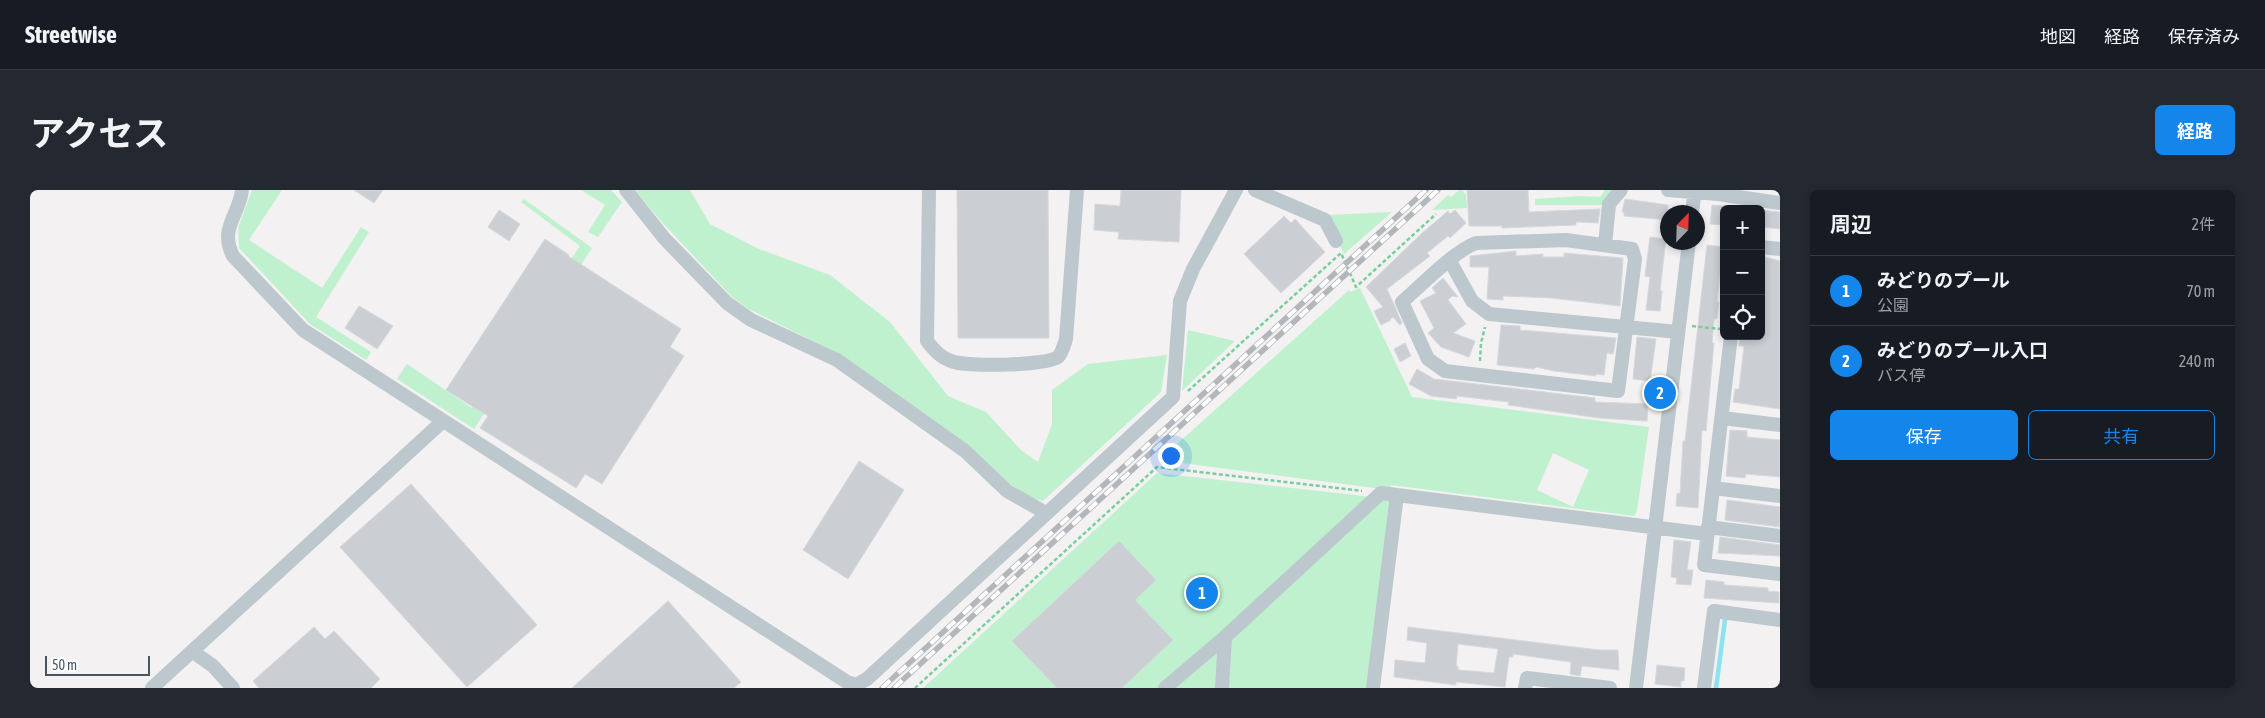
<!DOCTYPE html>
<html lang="ja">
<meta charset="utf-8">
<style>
:root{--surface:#171b24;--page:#242831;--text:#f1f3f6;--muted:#9ea1a6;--line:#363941;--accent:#1485ea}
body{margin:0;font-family:"Asap Condensed","Noto Sans JP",sans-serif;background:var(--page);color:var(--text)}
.controls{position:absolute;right:15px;top:15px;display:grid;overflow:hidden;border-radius:8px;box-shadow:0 2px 8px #0003}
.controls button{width:45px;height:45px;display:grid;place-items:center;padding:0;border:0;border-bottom:1px solid var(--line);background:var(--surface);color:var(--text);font:25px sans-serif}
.compass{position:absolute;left:1630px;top:15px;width:45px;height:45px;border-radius:50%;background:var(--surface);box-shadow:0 2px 8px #0003;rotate:23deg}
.scale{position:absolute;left:15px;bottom:12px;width:105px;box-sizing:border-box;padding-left:5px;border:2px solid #48565f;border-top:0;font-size:14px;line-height:18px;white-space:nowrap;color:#48565f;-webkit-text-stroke:4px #fff;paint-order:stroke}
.you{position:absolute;left:1140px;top:265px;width:18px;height:18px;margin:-12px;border:4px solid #fff;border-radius:50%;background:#1a73e8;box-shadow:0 0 0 8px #1a73e833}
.badge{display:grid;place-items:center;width:32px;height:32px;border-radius:50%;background:var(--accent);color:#fff;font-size:16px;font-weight:700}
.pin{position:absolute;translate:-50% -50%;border:2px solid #fff;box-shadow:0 1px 5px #0006}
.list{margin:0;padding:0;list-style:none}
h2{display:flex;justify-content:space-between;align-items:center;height:65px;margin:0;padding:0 20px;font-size:21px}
h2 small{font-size:16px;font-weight:400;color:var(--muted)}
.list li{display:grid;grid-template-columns:32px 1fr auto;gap:15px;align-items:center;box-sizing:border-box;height:70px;padding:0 20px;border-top:1px solid var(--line)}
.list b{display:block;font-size:19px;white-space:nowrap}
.list p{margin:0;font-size:16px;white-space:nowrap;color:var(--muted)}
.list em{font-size:16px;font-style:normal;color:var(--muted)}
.actions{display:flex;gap:10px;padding:15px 20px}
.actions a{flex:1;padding:11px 0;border:1px solid var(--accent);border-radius:8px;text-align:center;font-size:18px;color:var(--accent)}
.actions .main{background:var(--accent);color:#fff}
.icon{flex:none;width:28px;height:28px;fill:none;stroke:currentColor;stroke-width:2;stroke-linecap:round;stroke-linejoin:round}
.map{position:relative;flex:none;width:1750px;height:498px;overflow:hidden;border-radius:8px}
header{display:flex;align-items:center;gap:30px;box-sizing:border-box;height:70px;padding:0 25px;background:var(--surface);border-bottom:1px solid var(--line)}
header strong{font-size:24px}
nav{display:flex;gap:28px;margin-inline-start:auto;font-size:18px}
.intro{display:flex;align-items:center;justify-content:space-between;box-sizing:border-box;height:120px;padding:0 30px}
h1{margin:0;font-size:35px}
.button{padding:12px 22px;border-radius:8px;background:var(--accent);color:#fff;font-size:18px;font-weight:700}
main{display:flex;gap:30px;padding:0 30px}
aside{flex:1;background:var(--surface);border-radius:8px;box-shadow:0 2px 8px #0003}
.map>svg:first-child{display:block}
.green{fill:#bff1ce;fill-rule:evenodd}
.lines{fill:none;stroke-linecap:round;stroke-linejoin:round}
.stream{stroke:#8be3ef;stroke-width:4.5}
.building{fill:#cbcfd4;stroke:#d5d8dc;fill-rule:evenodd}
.path{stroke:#76d09c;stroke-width:2.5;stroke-dasharray:4 2.5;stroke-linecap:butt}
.minor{stroke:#bcc7ce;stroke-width:14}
.rail-casing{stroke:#b3b7bb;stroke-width:5.5}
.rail{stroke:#fff;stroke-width:4;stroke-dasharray:11;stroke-linecap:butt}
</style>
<header>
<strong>Streetwise</strong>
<nav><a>地図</a><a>経路</a><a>保存済み</a></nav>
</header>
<div class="intro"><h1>アクセス</h1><a class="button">経路</a></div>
<main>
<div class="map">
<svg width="1750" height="498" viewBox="0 0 1750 498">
<rect width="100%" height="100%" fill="#f3f1f1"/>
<path class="green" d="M222 0H252L219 50 292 98 331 37 339 42 286 127 341 162 336 170 280 134 209 58 208 38Z
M551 0H581L592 12 568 47 558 42 575 15Z
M605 0H660L680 34 729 59 800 85 860 132 918 206 956 222 992 261 1008 272 1022 234V200L1058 174 1137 165 1131 202 1013 311 997 307 813 166 717 118 702 107 630 30Z
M1429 0H1432L1436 5 1437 18 1402 20 1418 5 1421 7Z
M1575 0H1585L1573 15H1505V9L1551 6 1570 7Z
M494 9 562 58 444 239 367 189 377 174 442 218 550 56 491 12Z
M1362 22 1314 64 1297 25Z
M1330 98 1382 207 1619 237 1607 321 1604 326 1361 295 1360 300 1129 270 1319 100 1320 102ZM1523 263 1559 280 1543 317 1507 300Z
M1158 140 1205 151 1152 201Z
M1127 283 1360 309 1338 498H893Z"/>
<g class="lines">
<path class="stream" d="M1686 498 1695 430"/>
</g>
<path class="building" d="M324 0H353L344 13Z
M927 0H1018L1019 148H928Z
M1091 0H1151L1149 52 1088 49 1089 42 1064 40 1065 14 1090 16Z
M1437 0H1498L1499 22 1570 19 1568 33 1546 32V35L1472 38V36H1439Z
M1595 9 1638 15V30L1594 26V22H1592Z
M1682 15 1694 16V35L1680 34Z
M469 20 490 34 479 51 458 37Z
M1425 20 1436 33 1420 48 1418 46 1397 63 1400 66 1357 99 1372 133 1370 135 1363 127 1360 129 1361 130 1351 135 1344 121 1353 117 1336 97 1391 44 1418 21 1420 24Z
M1731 20 1750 22V39L1731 37Z
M1254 26 1261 33 1265 29 1295 62 1251 103 1214 64Z
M1620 47 1636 49 1630 101H1632L1630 121 1616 120 1620 87 1615 86Z
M515 49 539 65 538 66 651 139 640 157 654 166 572 294 555 284 546 298 450 238 458 226 416 200Z
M1677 55 1693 57 1687 112H1689L1687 128 1684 130 1682 153H1684L1676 241 1672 240 1668 318 1646 316 1647 303 1650 304 1653 251H1655Z
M1486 61V66L1513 64V67H1534V63L1593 68 1590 116 1522 108 1473 106V110L1457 109 1459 77H1440V66Z
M1731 66 1750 71V219L1703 212 1705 199H1709L1714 156H1709L1710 146H1731Z
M1413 88 1428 107 1422 106 1418 110 1436 134 1423 143 1445 151 1439 167 1411 157 1398 143 1404 138 1390 111 1406 103 1402 98Z
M329 116 363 136 347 159 315 138Z
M1471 135 1490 136V140L1586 148 1584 160 1583 164 1577 163 1574 185 1566 184V186L1524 181 1506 177 1504 179 1467 175Z
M1607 147 1626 149 1620 191 1603 189Z
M1375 153 1381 166 1370 172 1364 159Z
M1387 179 1404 189 1565 208V212L1618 214 1617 231 1569 228 1478 215 1479 212 1427 206 1426 209 1401 206 1379 194Z
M1700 240 1717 241V247L1750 250V287L1716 284 1715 288 1696 286Z
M829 271 874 300 818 389 773 360Z
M381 294 507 435 437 497 310 357Z
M1697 310 1750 317V337L1695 330Z
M1690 347 1750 355V366L1688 363Z
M1644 350 1661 352 1657 380H1663L1661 395 1646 394 1647 388 1641 387Z
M1089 351 1126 390 1105 410 1143 450 1092 498H1027L982 451Z
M1676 390 1694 392V395L1738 398V401L1749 402V413L1674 408Z
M638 411 711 492 704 498H542Z
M284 437 295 449 304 441 350 489 341 498H229L223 491Z
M1378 437 1569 460H1588L1589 480 1552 476 1550 486 1540 484 1541 472 1483 464V467H1479L1475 497 1426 492V495L1364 487 1365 470 1395 473 1397 453 1377 450ZM1428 454 1468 459 1464 483 1428 480V476H1426Z
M1627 475 1655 478 1654 491H1651V497L1625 494Z"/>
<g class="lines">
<path class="path" d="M1662 136 1690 139
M1450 171 1451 153 1455 137
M1158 201 1311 63 1326 97 1406 24
M885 498 1127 277 1332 301"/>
<path class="minor" d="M212 0C209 26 189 38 203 66L273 140 817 492 826 495 837 489 1143 207 1150 111 1163 79 1206 0
M596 0 634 48 697 113 721 130 807 170 935 261 977 301 1016 323
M899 0 897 151C904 160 910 167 921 171 936 177 1016 176 1028 167 1032 163 1034 155 1036 149L1047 0
M1225 0 1295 30 1306 51
M1638 0 1688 4 1750 13
M1662 22 1665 0
M1536 50 1602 59 1605 69 1588 201 1415 181 1398 169 1372 112C1391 96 1424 61 1446 53Z
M1575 55 1579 14 1591 0
M1731 57 1750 59
M1420 71 1442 111 1459 124 1648 142
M1701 146 1674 375 1750 384
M1692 228 1750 235
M1683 298 1750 306
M1678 337 1750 346
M162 461 183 476 203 498
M122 498 413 231
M1135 498 1195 447 1351 303 1677 344
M1192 498 1195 447
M1343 498 1367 305
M1495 498 1497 488 1580 498
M1606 498 1659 52
M1674 498 1684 421 1750 430"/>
<defs>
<path id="rail" d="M852 498 1396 0
M864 498 1408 0"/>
</defs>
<use href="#rail" class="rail-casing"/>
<use href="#rail" class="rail"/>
</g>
</svg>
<div class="controls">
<button>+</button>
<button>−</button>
<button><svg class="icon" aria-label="locate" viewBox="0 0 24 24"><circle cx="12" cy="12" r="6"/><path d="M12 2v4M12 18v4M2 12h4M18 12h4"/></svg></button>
</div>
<svg class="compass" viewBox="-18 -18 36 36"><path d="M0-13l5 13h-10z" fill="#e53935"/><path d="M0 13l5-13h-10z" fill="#9ea1a6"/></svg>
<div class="scale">50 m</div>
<div class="you"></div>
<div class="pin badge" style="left:1172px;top:403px">1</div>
<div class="pin badge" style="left:1630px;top:203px">2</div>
</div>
<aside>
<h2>周辺<small>2件</small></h2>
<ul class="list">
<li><span class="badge">1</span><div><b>みどりのプール</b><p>公園</p></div><em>70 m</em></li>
<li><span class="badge">2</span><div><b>みどりのプール入口</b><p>バス停</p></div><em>240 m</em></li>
</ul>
<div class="actions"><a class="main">保存</a><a>共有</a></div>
</aside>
</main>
